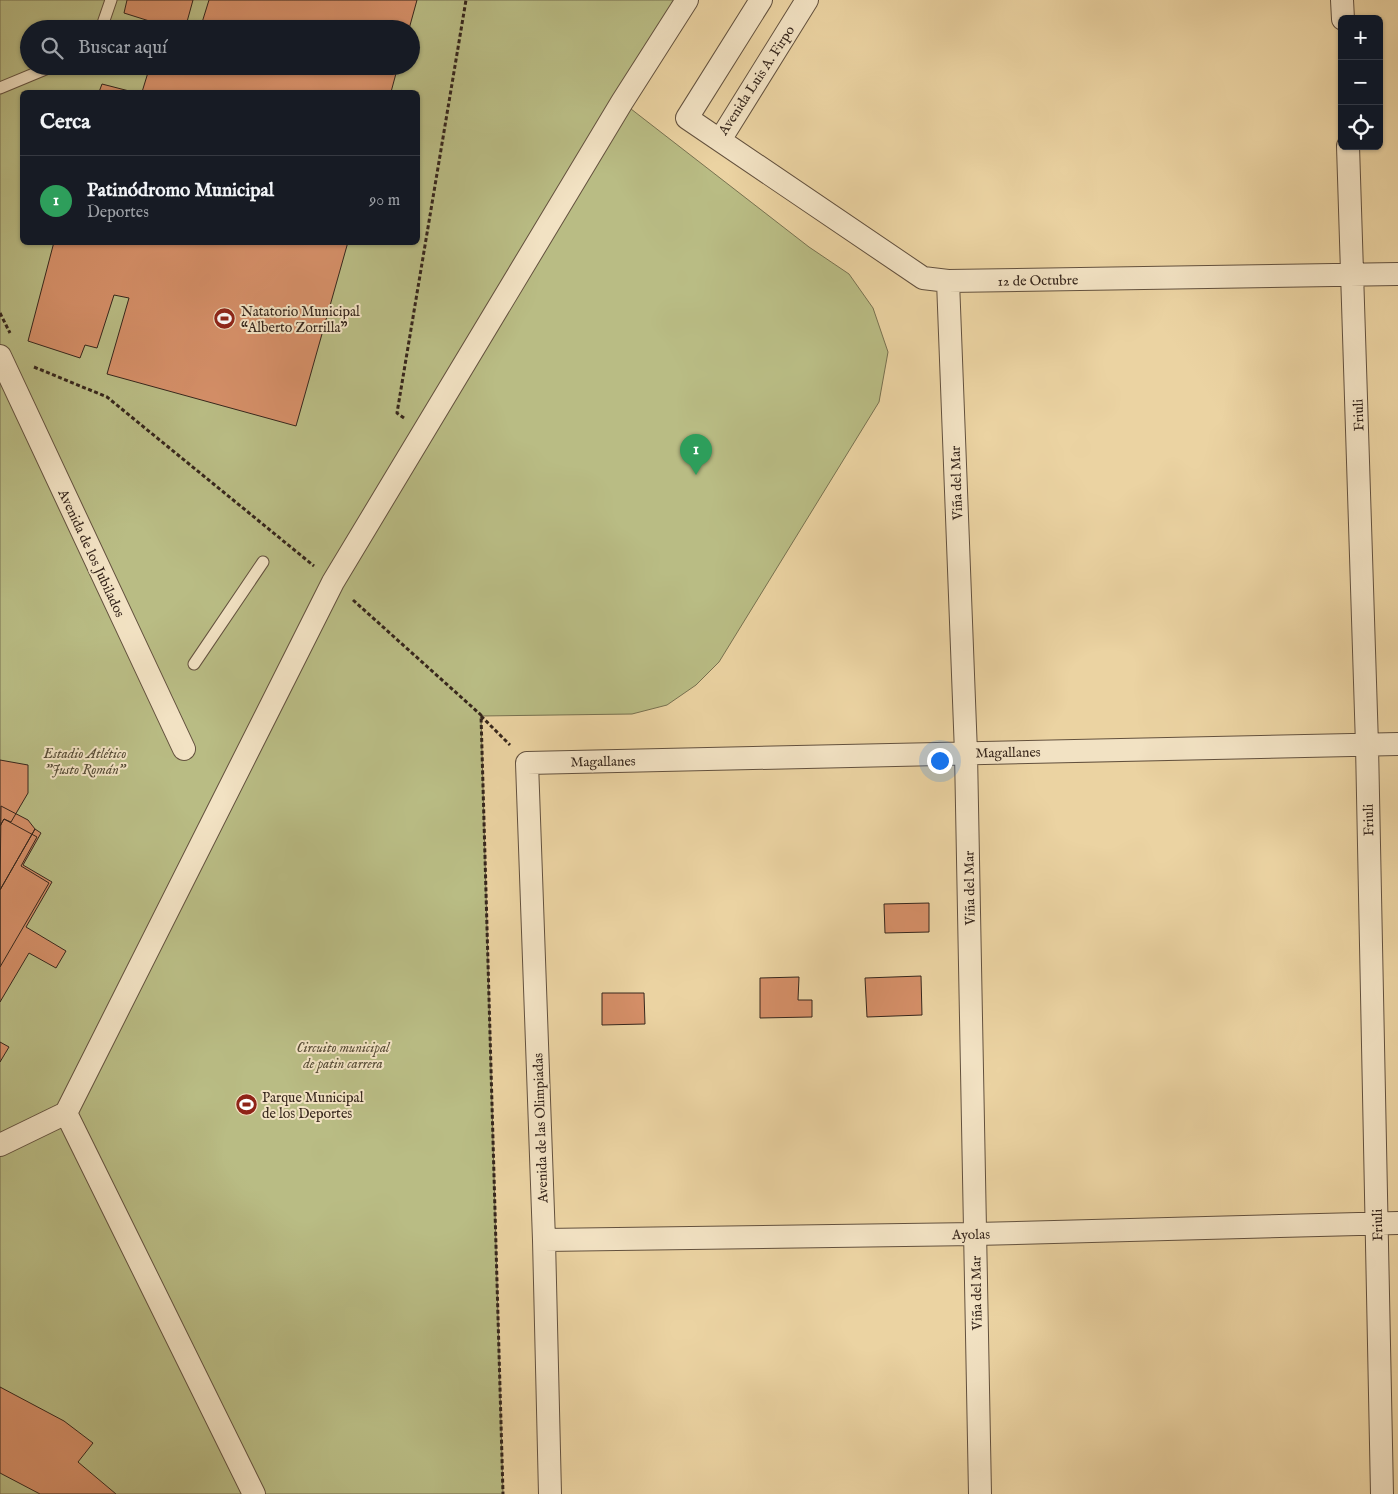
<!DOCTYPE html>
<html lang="es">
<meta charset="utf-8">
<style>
:root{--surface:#171b24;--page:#20242c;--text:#f1f3f6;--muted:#9ea1a6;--line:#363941;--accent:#c59692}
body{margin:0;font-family:"IM FELL English",serif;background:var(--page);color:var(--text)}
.controls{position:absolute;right:15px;top:15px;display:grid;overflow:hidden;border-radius:8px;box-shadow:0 1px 4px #0004}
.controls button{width:45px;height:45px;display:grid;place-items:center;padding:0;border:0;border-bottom:1px solid var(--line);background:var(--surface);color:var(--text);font:25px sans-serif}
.you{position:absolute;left:939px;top:760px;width:18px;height:18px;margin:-12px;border:4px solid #fff;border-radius:50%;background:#1a73e8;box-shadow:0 0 0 8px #1a73e833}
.badge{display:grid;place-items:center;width:32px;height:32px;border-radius:50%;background:var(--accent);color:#fff;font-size:16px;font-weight:700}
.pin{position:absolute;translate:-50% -41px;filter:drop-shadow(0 1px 2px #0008)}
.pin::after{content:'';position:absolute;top:26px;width:18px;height:15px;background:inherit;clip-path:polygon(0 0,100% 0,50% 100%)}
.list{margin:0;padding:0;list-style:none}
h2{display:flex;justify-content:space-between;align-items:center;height:65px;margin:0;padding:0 20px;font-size:21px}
h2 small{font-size:16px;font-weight:400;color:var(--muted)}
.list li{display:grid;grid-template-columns:32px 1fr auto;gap:15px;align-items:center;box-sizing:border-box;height:90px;padding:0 20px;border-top:1px solid var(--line)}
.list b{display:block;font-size:19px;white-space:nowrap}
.list p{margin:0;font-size:16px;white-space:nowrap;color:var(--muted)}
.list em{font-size:16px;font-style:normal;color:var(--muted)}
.icon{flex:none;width:28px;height:28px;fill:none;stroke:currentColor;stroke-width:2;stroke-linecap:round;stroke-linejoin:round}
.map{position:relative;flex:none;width:1398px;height:1494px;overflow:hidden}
.search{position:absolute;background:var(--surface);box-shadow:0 1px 4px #0004;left:20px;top:20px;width:400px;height:55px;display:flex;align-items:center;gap:12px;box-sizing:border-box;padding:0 18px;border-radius:28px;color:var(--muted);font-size:19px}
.panel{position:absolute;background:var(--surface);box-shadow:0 1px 4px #0004;left:20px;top:90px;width:400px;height:155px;border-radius:8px}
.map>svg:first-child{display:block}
.green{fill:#b9bc84;stroke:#787150;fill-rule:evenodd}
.building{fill:#d58f68;stroke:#36261c}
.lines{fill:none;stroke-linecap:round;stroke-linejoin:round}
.lane-casing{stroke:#63513e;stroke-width:13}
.street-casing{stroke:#63513e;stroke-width:24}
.path{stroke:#36261c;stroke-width:3;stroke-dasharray:4 2.5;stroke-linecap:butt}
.lane{stroke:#f2e2c3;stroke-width:11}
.street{stroke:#f2e2c3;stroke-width:22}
.labels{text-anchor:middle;stroke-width:4;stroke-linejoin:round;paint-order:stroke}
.street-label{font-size:14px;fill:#36261c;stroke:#f2e2c3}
.poi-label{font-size:14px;fill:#36261c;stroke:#f2e2c3;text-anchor:start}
.park-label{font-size:14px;font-style:italic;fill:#574c36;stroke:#f2e2c3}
</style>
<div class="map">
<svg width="1398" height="1494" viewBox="0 0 1398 1494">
<rect width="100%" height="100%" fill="#ebd3a2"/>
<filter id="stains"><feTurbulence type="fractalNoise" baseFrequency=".004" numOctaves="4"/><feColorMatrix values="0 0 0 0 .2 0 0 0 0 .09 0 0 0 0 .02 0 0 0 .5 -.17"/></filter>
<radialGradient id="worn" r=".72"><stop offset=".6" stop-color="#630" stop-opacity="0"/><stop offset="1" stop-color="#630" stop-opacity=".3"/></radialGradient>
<path class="green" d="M0 0H687L622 102 809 247 849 274 873 308 888 352 879 402 719 662 696 685 667 705 632 714 481 716 503 1494H0ZM29 29H411V66H29ZM22 92H418V242H22Z"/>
<path class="building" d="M127 0H193L185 29H160L162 25 124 13Z
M209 0H417L409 29H200Z
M150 66H398L391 92H142Z
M102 84 133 92H99Z
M54 242H348L296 426 107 374 129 298 114 295 97 348 85 345 80 358 28 341Z
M0 760 28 765V793L11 822 4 819 0 826Z
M1 806 28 820 35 829 0 890Z
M4 819 37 837 21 866 49 883 0 967V826Z
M35 829 41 833 23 865 52 882 26 927 66 951 56 968 29 953 0 1002V890Z
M929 903V932L885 933 884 904Z
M921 976 922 1015 867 1017 865 978Z
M799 977 798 1000H812V1017L760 1018V978Z
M602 993H644L645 1024 602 1025Z
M0 1042 9 1047 0 1062Z
M0 1387 64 1421 93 1443 78 1462 116 1494H40L0 1473Z"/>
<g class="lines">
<defs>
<path id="lane" d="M101 29 111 0
M0 88 53 66
M194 664 263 562"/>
<path id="street" d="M761 0 687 118 923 278 948 281 1398 274
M1342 0 1343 19
M720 140 807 0
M1348 146 1367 745 1382 1494
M948 281 966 753 980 1494
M0 356 184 749
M66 1113 254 1494
M0 1145 66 1113 333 582 622 102 687 0
M544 1240 975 1234 1398 1223
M550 1494 544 1240 527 763 1398 744"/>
</defs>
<use href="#lane" class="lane-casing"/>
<use href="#street" class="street-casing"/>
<path class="path" d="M0 313 10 333
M34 367 107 397 314 566
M404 418 397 413 466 0
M353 600 481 715 503 1494
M481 716 510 745"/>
<use href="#lane" class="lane"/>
<use href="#street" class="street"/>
</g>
<defs>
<symbol id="stadium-disc" viewBox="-11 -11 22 22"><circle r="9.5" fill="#8f2418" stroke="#f2e2c3"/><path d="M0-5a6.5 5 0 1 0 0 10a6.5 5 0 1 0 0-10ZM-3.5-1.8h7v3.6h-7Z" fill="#fff"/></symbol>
</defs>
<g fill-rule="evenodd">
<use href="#stadium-disc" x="212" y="306" width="25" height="25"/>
<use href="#stadium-disc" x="234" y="1092" width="25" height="25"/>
</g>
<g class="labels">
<g class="street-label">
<text transform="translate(756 80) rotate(-57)" y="5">Avenida Luis A. Firpo</text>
<text transform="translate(1038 280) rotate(-1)" y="5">12 de Octubre</text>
<text transform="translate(1358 415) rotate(-92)" y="5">Friuli</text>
<text transform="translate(956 483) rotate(-92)" y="5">Viña del Mar</text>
<text transform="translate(92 553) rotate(65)" y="5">Avenida de los Jubilados</text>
<text transform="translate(1008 752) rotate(-1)" y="5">Magallanes</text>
<text transform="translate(603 761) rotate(-1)" y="5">Magallanes</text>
<text transform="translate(1368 820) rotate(-91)" y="5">Friuli</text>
<text transform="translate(969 888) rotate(-91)" y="5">Viña del Mar</text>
<text transform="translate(540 1128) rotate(-92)" y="5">Avenida de las Olimpiadas</text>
<text transform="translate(1377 1225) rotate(-91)" y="5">Friuli</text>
<text transform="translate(971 1234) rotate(-1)" y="5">Ayolas</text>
<text transform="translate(976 1293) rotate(-91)" y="5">Viña del Mar</text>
</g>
<g class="poi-label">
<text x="241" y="316">Natatorio Municipal<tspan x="241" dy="16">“Alberto Zorrilla”</tspan></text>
<text x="262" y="1102">Parque Municipal<tspan x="262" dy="16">de los Deportes</tspan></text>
</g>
<g class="park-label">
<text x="85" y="758">Estadio Atlético<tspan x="85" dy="16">"Justo Román"</tspan></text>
<text x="343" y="1052">Circuito municipal<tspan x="343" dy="16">de patin carrera</tspan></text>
</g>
</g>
<rect width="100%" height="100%" filter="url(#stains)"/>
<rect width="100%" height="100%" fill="url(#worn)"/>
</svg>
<div class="controls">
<button>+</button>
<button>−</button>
<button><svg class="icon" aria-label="locate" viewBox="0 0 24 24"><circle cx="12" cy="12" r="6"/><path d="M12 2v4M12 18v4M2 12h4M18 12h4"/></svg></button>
</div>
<div class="you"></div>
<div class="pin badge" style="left:696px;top:475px;background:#2e9e5b">1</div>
<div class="search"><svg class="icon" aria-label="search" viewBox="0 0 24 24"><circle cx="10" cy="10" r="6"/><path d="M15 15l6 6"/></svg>Buscar aquí</div>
<section class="panel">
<h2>Cerca<small></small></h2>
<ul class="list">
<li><span class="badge" style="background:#2e9e5b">1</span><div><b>Patinódromo Municipal</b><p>Deportes</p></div><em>90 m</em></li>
</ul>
</section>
</div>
